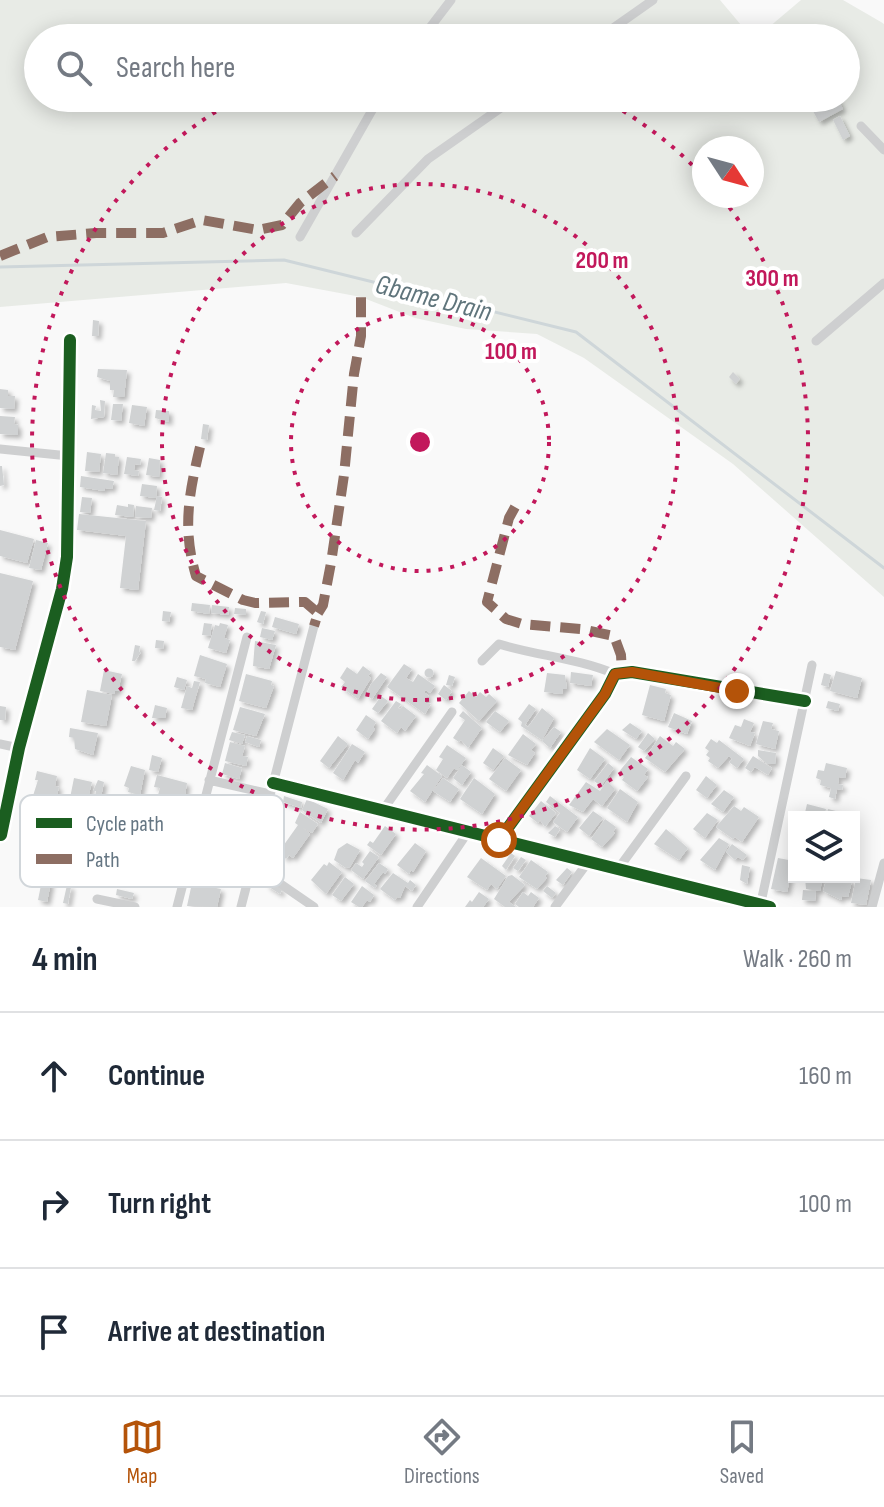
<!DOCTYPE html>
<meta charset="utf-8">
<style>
:root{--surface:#fff;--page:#f6f6f7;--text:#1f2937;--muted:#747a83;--line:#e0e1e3;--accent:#b45309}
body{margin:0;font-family:"Sofia Sans Condensed",sans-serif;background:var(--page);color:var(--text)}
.controls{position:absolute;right:24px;bottom:24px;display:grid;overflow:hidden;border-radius:0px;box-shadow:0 4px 20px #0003}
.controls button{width:72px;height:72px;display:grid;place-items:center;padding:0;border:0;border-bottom:2px solid var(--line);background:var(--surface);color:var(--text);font:40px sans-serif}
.compass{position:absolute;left:692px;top:136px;width:72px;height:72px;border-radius:50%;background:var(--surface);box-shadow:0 4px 20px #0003;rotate:126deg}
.stop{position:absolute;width:24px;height:24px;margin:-18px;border:6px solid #b45309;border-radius:50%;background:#fff}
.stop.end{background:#b45309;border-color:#fff;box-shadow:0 2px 8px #0008}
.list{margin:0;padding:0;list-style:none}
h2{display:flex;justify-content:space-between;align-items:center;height:104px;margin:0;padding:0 32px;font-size:34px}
h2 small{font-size:26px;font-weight:400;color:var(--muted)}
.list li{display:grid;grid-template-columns:52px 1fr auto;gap:24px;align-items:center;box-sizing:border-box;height:128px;padding:0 32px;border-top:2px solid var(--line)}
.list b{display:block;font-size:30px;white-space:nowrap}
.list em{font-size:26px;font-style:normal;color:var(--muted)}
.icon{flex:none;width:44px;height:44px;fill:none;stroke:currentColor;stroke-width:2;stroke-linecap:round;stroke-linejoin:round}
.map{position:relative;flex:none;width:884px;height:907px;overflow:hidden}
.search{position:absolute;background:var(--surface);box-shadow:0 4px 20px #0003;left:24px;right:24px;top:24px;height:88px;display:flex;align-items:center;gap:20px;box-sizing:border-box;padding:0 28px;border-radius:44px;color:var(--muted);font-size:30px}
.sheet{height:488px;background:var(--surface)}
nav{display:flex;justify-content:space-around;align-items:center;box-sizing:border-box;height:112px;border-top:2px solid var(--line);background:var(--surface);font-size:22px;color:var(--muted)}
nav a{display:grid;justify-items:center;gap:4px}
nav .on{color:var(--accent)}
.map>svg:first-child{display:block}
.green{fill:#e8ebe6;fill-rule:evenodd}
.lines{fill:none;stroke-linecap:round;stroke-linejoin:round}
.stream{stroke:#ced6d9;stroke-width:3}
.building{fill:#d0d2d3;filter:url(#shadow)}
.minor{stroke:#cecfd0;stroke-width:9}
.quiet{stroke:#8d6e63;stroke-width:10;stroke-dasharray:20 10;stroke-linecap:butt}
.cycleway-casing{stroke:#fff;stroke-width:17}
.cycleway{stroke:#1b5e20;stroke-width:12}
.route{stroke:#b45309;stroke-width:10}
.ring{fill:none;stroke:#c2185b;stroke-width:4;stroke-dasharray:4 8}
.labels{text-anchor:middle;stroke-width:8;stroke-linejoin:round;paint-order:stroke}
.water-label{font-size:28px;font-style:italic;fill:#60757c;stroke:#fff}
.key{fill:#fff;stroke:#d1d6da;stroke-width:2}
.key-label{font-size:22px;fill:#657683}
.centre{fill:#c2185b;stroke:#fff;stroke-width:4}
.ring-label{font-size:24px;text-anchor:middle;font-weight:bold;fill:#c2185b;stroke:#fff;stroke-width:8;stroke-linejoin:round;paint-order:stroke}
</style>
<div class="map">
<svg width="884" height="907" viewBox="0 0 884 907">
<defs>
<filter id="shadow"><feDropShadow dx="3.5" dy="3.5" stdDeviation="2" flood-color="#0004"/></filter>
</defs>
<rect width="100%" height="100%" fill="#f9f9f9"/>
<path class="green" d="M0 0H720L752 38H38V98H846V38H756L801 0H843L881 22 884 24V597L733 464 584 358 537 334 466 329 415 318 361 297 286 283 0 307ZM704 148H752V196H704Z"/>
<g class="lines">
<path class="stream" d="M0 267 284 260 576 332 884 568"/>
</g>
<path class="building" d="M837 98 843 109 819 122 813 111Z
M840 116 850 136 843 140 833 120Z
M93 320 99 321 98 336H92Z
M98 369 127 370 124 397H113L114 390H110V381L97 377Z
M733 372 740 379 736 384 729 377Z
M0 389 8 390V396H15L14 409 0 408Z
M100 400 105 401 104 417 91 419 92 405 96 406 95 410 101 411Z
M113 404H123L121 421 111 420Z
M132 405 147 407 144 426 129 423Z
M156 410 169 411V422L155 418Z
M0 416 15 417 14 424 18 425V435L0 434Z
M203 424 209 425 207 440 201 439Z
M87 452 101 454 99 472 85 471Z
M106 453 115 454V457H119L117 475 103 473Z
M127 457 141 459 140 465 135 464 134 470 139 471 138 476 124 474Z
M149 458 160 460 159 477 146 475Z
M0 466H2L4 485 0 486Z
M81 476 114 481 112 489 105 488 104 491 80 487Z
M142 484 157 486 156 498 140 496Z
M157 496 162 497 160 511 154 510Z
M82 497 92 498 90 513 80 512Z
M128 504 134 505 133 517 115 515 117 505 128 507Z
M136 506 152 508 151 518 135 517Z
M79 514 146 521 138 590 120 588 126 536 77 530Z
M0 530 34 539 27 563 0 556Z
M36 540 48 543 41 570 29 568Z
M0 573 33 581 15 650 0 647Z
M192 603 210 605 209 614 191 611Z
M212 605 229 607 228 615 211 613Z
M235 608 246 609V615L234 614Z
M163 611 171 612 169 622 162 621Z
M261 611 266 612 263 624 257 622Z
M275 617 299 624 296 634 272 627Z
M204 623 212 624 210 636 202 635Z
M220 623 228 625 224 638 230 640 226 653 208 648 215 625 219 626Z
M262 628 275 631 272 640 260 637Z
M156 640 164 641 163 649 155 648Z
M255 641 276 645 269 669 253 666Z
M135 645 140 646 139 652H141L135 661H132Z
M200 655 227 664 220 687 205 683 206 679 194 676Z
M404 664 412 669 406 678 413 682 418 674 435 686 430 693 426 690 424 692 429 696 425 703 431 704 425 714 387 687Z
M363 666 371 672 368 676 371 678 358 699 341 687 345 682 340 678 347 667 357 674Z
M424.5 673a4.5 4.5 0 1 1 9 0a4.5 4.5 0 1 1-9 0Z
M104 670 122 674 118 691H115L114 694 100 691Z
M836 671 862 678 857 698 830 691Z
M571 672 593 675 591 686 570 683Z
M381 673 387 677 372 699 366 695 371 684Z
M547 673 565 675 567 689H563L562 694 544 692Z
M824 673 831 675 828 687 821 685Z
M246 674 272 681 271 685 274 686 266 708 239 701Z
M449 675 455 677 452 686 446 685Z
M177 677 187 680 184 690 174 687Z
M194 681 200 682 192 710 181 708 187 686 192 688Z
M444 685 452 691 446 700 438 694Z
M650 685 666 689 665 693 671 695 664 721 642 715Z
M87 690 112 695 106 726 81 722Z
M469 691 476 697 480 692 486 697 489 694 497 701 479 721 459 703Z
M381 696 388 701 378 713 372 709Z
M396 701 401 704 398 708 400 709 403 706 416 716 405 731 401 727 397 733 381 721Z
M828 701 840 704 838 711 826 708Z
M529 704 536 709 525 725 528 727 542 708 554 718 542 740 521 726 522 722 518 719Z
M155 705 167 708 165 718H152Z
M0 706 6 707 5 720H0Z
M240 707 265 714 256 736 233 730Z
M463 711 482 728 468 748 461 740 459 742 453 738 465 720 459 716Z
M495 711 509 721 500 732 486 722Z
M674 713 692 721 687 734 668 727Z
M366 715 376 722 373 727 375 729 368 739 356 730Z
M744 719 754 723 750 732 755 733 750 746 729 738 735 725 741 727Z
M763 721 773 723 771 729 779 731 775 749 756 744Z
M630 723 642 731 636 739 622 730Z
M554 727 561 732 550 748 542 741Z
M70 728 98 733 93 755 75 749 74 738 69 737Z
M607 729 630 745 619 760 594 742Z
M232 732 245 735 242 744 229 740Z
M648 733 655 739 644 751 638 747Z
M523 734 536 744 531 750 535 753 527 765 508 755Z
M247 736 261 740 259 747 245 742Z
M338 736 348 744 329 768 320 761Z
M660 736 673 746 676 742 685 749 665 772 645 758Z
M711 739 717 743 719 740 744 759 737 768 729 762 732 759 729 756 718 768 708 761 710 758 706 755 709 751 705 748Z
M230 742 245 746 242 756 248 757 246 766 225 761Z
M352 744 365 752 358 763 355 760 343 780 333 773Z
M447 745 466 758 457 770 454 768 447 778 436 770 443 759 439 757Z
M493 748 504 756 493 770 483 763Z
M590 748 605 759 590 779 577 770Z
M758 750 776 753 775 764H767L758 756Z
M152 755 162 758 158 772 149 770Z
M753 756 772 768 768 775 755 767 751 772 745 768Z
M631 757 648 769 644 775 648 777 637 791 622 780 624 777 618 773Z
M505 758 521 770 506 791 489 779Z
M225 763 242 768 239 779 222 774Z
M608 763 614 768 601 786 594 781Z
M826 763 847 768 845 778 839 777 838 784 843 785 842 790 837 789 835 799 829 797 831 788 820 785 821 780 816 778 818 770 824 771Z
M427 765 442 776 425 802 410 791 424 774 421 773Z
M462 765 471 772 462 785 453 778Z
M131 766 145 770 140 795 128 792 129 788 124 786Z
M37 771 57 776 55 786 59 787 55 803 32 799 38 780H35Z
M157 775 187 783 183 808 156 802 160 788 154 787Z
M706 776 717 785 707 798 696 790Z
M74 778 92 782 87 802 70 798Z
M443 778 459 789 450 802 433 791Z
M474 778 495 794 482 814 460 799Z
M98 780 104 782 101 797 95 796 96 791H93Z
M607 781 615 789 602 806 593 799 583 812 569 805 586 782 600 791Z
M620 789 638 802 627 822 607 808Z
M724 790 734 797 723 812 711 804Z
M284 796 302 802 301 808 283 802Z
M550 796 578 817 567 832 553 822 560 813 546 802Z
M307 799 328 809 321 823 302 810Z
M541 801 556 813 545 827 540 820 538 823 529 816Z
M807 804 826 809 824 817H804Z
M734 806 741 811 744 807 759 817 742 842 735 837 733 839 716 827Z
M828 809 836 811 835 817H826Z
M593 811 603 818 589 836 579 828Z
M300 812 318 824 312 833 303 828 310 834 293 858 289 855 286 859 282 855 284 852 281 849 298 825 295 823Z
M707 813 718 820 705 838 693 829Z
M605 819 616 827 613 832 615 833 602 847 591 839Z
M385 826 396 834 381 855 367 845 370 841 373 843Z
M555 826 560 829 555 837 548 833Z
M666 829 688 848 679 860 654 844Z
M719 838 729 844 715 870 700 860Z
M347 843 360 850 350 867 346 868 334 860 338 849Z
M415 843 426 851 413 872 411 870 409 874 397 865Z
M732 844 747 855 743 860 738 857 735 860 726 852Z
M370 851 379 857 363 879 351 870 356 863 362 867 364 864 362 862Z
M511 853 515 856 506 870 502 866Z
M521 857 526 860 518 871 513 868Z
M481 858 506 876 497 889 491 884 487 890 467 877Z
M778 858 794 861 787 892 771 889Z
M531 860 548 872 545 876 547 878 537 889 519 877Z
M329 862 342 872 326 894 311 880 324 864 327 866Z
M379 863 388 869 385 874 383 872 374 884 377 886 375 888 365 881Z
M742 865 750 867 747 884 740 880Z
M567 868 572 872 563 885 556 880Z
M393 873 408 883 410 880 416 885 412 891 405 886 400 898 397 897 395 900 380 889Z
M512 875 525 885 509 902 516 907H505L494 899 508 876Z
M345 877 354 884 341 901 332 895Z
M805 877H823L820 891 806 889Z
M827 877H843L852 881 848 897 842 896 841 900 823 891Z
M856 878 871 880 866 905 851 903Z
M42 880 51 882 47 902 38 900Z
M268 881 282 890 280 894 266 885Z
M192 883 221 889 217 907 187 906Z
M67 885 71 887 68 904 63 903Z
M362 886 374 895 370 902 367 900 362 907H359L351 902Z
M547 886 556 893 552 898 543 891Z
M117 889 134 893 132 899 116 895Z
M803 890 816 891 815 901 802 900Z
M479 892 489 899 483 907H465L470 900 472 902Z
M523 892 528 896 531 892 539 898 533 907H519L515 904Z"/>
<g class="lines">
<path class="minor" d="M422 38 451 0
M599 38 653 0
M861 126 884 150
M356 233 428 159 515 98
M300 237 379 98
M816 341 884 283
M0 449 69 456
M482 661 499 644C538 656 577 658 615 674
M0 744 19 748
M209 780 270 794
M273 783 770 907
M383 810 452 712
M1 835 19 748 62 589 67 557 70 340
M499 840 605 694 615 674 632 672 805 701
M253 865 314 907
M618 869 686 776
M97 899 135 907
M177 907 247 637
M241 907 314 626
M417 907 468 832
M555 907 588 862
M760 907 812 665
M872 907 884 863"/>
<path class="quiet" d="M0 256 47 237 96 233H163L202 220 258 230 282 225 300 203 335 176
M200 447C189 494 182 528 196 576L243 600 255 603 305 602 318 613 314 626
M515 507 509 518 487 602 506 619 522 624 581 629 614 636 621 655 622 673
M318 613 323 605 331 563 344 475 354 374 361 336V297"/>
<defs>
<path id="cycleway" d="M273 783 770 907
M1 835 19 748 62 589 67 557 70 340
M499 840 605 694 615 674 632 672 805 701"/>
</defs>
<use href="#cycleway" class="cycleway-casing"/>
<use href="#cycleway" class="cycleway"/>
</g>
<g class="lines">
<path class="route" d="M499 840 605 694 615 674 632 672 737 691"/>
</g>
<g class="ring">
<circle cx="420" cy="442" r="129"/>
<circle cx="420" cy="442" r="258"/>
<path d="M602 99A388 388 0 0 1 704 177M722 198A388 388 0 1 1 238 99"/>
</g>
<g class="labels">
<g class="water-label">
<text transform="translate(434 297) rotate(14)" y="10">Gbame Drain</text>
</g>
</g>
<rect x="20" y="795" width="264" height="92" rx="12" class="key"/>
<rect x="36" y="818" width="36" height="10" fill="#1b5e20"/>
<rect x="36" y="854" width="36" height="10" fill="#8d6e63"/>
<g class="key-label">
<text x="86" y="831">Cycle path</text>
<text x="86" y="867">Path</text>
</g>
<circle cx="420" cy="442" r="12" class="centre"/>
<g class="ring-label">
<text x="602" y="268">200 m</text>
<text x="772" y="286">300 m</text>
<text x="511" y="359">100 m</text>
</g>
</svg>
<div class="controls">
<button><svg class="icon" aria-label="layers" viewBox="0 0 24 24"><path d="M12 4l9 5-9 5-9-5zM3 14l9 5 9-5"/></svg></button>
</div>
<svg class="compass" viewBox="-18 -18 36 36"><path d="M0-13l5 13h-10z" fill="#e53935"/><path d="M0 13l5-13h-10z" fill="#747a83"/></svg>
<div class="stop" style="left:499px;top:840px"></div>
<div class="stop end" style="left:737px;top:691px"></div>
<div class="search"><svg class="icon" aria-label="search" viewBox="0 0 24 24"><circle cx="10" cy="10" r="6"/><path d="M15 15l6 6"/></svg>Search here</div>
</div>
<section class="sheet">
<h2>4 min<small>Walk · 260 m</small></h2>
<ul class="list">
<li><svg class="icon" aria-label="ahead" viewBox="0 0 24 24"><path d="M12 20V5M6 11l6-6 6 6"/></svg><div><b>Continue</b></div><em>160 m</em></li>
<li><svg class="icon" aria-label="right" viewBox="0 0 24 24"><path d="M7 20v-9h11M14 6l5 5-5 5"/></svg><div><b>Turn right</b></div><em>100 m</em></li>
<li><svg class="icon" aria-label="arrive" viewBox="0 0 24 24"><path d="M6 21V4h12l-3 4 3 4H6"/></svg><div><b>Arrive at destination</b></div></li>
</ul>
</section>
<nav>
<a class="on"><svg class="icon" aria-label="map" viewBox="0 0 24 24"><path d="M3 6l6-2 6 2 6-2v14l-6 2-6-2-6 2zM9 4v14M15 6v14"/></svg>Map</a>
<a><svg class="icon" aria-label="directions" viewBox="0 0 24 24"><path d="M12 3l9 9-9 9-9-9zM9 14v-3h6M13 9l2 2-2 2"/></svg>Directions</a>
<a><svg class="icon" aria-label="saved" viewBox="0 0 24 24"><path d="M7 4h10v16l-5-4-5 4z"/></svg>Saved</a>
</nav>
